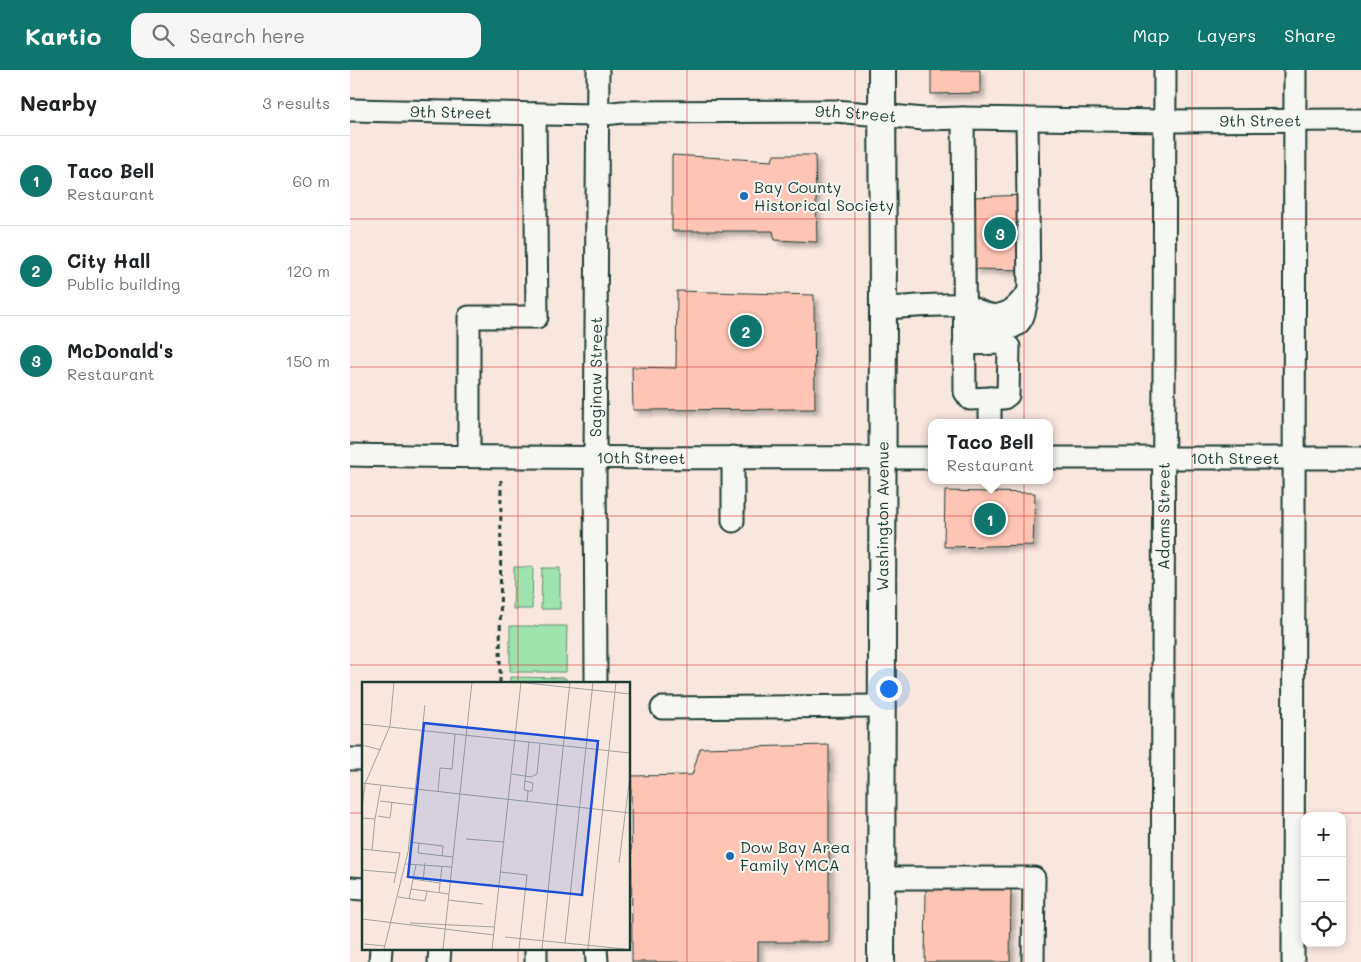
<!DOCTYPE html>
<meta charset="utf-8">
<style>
:root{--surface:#fff;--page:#f6f6f6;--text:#202124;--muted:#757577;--line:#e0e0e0;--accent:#0f766e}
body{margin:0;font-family:Mali,sans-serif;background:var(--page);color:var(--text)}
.controls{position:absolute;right:15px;bottom:15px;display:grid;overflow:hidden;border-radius:10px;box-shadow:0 2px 8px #0003}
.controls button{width:45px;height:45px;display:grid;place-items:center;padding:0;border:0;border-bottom:1px solid var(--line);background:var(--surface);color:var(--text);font:25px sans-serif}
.you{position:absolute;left:538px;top:618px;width:18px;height:18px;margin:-12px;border:4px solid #fff;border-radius:50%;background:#1a73e8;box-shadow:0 0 0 8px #1a73e833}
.badge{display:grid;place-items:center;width:32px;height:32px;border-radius:50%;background:var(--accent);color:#fff;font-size:16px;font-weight:700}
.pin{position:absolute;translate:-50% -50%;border:2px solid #fff;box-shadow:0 1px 5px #0006}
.popup{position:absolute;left:578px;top:349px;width:125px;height:65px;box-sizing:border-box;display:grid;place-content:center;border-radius:10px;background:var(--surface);filter:drop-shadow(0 1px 4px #0005);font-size:16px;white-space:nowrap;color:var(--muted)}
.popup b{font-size:19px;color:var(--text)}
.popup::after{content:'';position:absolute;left:50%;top:100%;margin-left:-10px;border:10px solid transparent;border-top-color:var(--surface)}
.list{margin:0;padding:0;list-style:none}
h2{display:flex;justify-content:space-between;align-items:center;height:65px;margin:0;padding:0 20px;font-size:21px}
h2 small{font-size:16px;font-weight:400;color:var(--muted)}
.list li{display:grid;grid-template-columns:32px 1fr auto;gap:15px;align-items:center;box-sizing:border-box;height:90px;padding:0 20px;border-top:1px solid var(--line)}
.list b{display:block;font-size:19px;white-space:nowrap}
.list p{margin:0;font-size:16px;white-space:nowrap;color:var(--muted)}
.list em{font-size:16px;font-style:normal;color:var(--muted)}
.icon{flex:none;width:28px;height:28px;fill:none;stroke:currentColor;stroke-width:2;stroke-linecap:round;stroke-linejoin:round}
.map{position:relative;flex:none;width:1011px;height:892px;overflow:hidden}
header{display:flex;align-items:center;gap:30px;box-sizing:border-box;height:70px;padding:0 25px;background:var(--accent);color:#fff}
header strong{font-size:24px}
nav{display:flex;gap:28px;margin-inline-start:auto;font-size:18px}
.search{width:350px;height:45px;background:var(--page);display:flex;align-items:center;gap:12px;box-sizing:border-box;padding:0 18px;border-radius:15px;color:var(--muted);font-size:19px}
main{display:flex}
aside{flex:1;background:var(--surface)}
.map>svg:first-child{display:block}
.green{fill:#9ee2ae;stroke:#5e9071}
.building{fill:#fec5b4;stroke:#1f3d34;filter:url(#shadow)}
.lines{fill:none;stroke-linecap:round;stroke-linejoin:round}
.minor-casing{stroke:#1f3d34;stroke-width:25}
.major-casing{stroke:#1f3d34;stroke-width:30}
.path{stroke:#1f3d34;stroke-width:3;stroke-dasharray:5 4;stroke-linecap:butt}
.minor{stroke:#f6f6f2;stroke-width:21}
.major{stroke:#f6f6f2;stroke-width:26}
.grid{fill:none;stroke:#d62828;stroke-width:1;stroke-opacity:0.55}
.poi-dot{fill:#1f6fb2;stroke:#f6f6f2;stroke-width:2}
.labels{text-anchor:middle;stroke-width:4;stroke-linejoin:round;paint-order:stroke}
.street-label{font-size:16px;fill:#1f3d34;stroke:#f6f6f2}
.poi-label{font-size:16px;fill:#1f3d34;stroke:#f6f6f2;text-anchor:start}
.inset-road{fill:none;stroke:#a1a39b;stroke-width:1}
.view{fill:#1d4ed8;fill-opacity:0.15;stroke:#1d4ed8;stroke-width:2.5}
.inset-edge{fill:none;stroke:#1f3d34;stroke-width:2.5}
</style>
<header>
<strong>Kartio</strong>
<div class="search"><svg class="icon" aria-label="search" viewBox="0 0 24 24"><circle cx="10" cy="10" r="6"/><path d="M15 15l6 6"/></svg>Search here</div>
<nav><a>Map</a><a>Layers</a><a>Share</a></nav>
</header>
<main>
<aside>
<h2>Nearby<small>3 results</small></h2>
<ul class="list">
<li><span class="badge">1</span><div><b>Taco Bell</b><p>Restaurant</p></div><em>60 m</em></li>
<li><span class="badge">2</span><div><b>City Hall</b><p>Public building</p></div><em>120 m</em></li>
<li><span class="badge">3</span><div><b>McDonald's</b><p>Restaurant</p></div><em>150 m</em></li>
</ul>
</aside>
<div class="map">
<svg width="1011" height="892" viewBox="0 0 1011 892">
<defs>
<filter id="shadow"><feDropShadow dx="4.5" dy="4.5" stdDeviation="2.5" flood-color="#0004"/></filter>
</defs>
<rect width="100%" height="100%" fill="#f8e7df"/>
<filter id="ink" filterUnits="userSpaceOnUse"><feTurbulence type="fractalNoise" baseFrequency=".02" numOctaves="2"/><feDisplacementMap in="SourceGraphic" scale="10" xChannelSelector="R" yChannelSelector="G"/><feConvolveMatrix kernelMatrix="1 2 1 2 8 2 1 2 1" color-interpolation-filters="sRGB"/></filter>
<g filter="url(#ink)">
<path class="green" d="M164 497H183L182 539H163Z
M192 498H210V539H191Z
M160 556H217L216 602H160Z
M160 607 216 608V613H160Z"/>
<path class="building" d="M581 0H630V23L581 24Z
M322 85 422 91 424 85H465L467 172 425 170 423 161H322Z
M675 125 676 200 625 199 623 127Z
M327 221 464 225 465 339 283 340 282 297 326 298Z
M595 421 685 423 683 475 594 477Z
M479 675V872H408V892H282L281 706 342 705 350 678Z
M576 818 661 819 660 892H575Z"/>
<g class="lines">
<defs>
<g id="minor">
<path id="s1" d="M0 40 247 45 272 42 485 41 574 49 613 48 815 51 1011 50"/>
<path d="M613 48 615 322 620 329 640 328V353"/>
<path d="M533 238C558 237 586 234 611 235 624 236 635 248 649 245 663 243 670 232 679 222L677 49"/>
<path d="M629 260C641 262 664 262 671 250 675 245 675 236 677 230"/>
<path d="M614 274 654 273 659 277 658 325 654 328H640"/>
<path id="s2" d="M0 385C194 389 388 387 581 388"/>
<path d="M119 386V247H187L185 44"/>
<path id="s3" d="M699 388H1011"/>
<path d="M383 451V387"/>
<path id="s4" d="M246 613 245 388 248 0"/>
<path d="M312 638 532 636"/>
<path d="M0 689H14"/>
<path d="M531 808H684L683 892"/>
<path d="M0 818 14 819"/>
<path d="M246 878 247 892"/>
<path d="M30 892 31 878"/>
<path d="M89 892 90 878"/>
<path d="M186 892V878"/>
<path id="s5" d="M812 892 815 0"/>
<path d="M943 892 945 0"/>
</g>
<g id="major">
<path id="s6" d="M531 892 533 238 532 0"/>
</g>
</defs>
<use href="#minor" class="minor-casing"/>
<use href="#major" class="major-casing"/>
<path class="path" d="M150 613 151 410"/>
<use href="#minor" class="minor"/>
<use href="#major" class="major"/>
</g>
</g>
<path class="grid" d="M168 0V613M337 0V892M505 0V892M674 0V892M842 0V892M0 149H1011M0 297H1011M0 446H1011M0 595H1011M0 743H14M279 743H1011M168 878V892"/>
<g class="poi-dot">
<circle cx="394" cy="126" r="5"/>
<circle cx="380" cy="786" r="5"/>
</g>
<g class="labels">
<g class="street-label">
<text dy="6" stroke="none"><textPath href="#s1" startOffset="101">9th Street</textPath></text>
<text dy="6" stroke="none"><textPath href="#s1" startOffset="506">9th Street</textPath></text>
<text dy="6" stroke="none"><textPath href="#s1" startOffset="911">9th Street</textPath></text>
<text dy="6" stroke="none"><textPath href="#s4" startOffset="306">Saginaw Street</textPath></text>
<text dy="6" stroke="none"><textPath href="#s2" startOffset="291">10th Street</textPath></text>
<text dy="6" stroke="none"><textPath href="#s3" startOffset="186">10th Street</textPath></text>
<text dy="6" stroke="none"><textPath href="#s6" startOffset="446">Washington Avenue</textPath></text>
<text dy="6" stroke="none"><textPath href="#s5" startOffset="446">Adams Street</textPath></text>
</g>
<g class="poi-label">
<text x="404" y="123">Bay County<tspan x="404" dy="18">Historical Society</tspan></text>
<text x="390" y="783">Dow Bay Area<tspan x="390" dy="18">Family YMCA</tspan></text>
</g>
</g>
<g transform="translate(12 612)">
<rect width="268" height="268" fill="#f8e7df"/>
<path class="inset-road" d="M155 0 268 12M0 42 268 71M28 44 32 0M0 63 19 68M150 92 169 95 175 92 178 62M163 99 171 101 170 109H166M0 101 268 131M76 110 78 86 90 87 93 52M18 119 51 123M165 120 166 109 162 108 167 60M0 126 3 102 28 44M16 134 28 136 30 120M0 136 13 137 10 168M13 137 19 104M104 157 142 160M47 160 81 164 80 174M57 161 56 171 91 175M0 167 38 171 32 201M257 181 268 94M44 182 90 185M0 188 34 191M139 190 165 193 157 267M51 197 78 201M61 199 63 181M49 207 87 212M77 210 80 184M36 215 63 219 65 209M47 217 54 183M86 218 121 222M0 237 132 253M48 241 133 245M143 255 263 267M203 261 231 0M2 262 23 264M22 267 46 170 63 23M81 267 110 0M130 267 159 0M180 267 208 0M226 267 254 0"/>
<path class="view" d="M62 41 236 59 220 213 46 195Z"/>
<rect width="268" height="268" class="inset-edge"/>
</g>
</svg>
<div class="controls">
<button>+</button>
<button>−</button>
<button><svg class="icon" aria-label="locate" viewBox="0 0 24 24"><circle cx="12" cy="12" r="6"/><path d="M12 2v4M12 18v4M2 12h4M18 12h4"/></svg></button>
</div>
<div class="you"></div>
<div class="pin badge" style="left:640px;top:449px">1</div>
<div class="popup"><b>Taco Bell</b>Restaurant</div>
<div class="pin badge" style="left:396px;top:261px">2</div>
<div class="pin badge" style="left:650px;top:163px">3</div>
</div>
</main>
